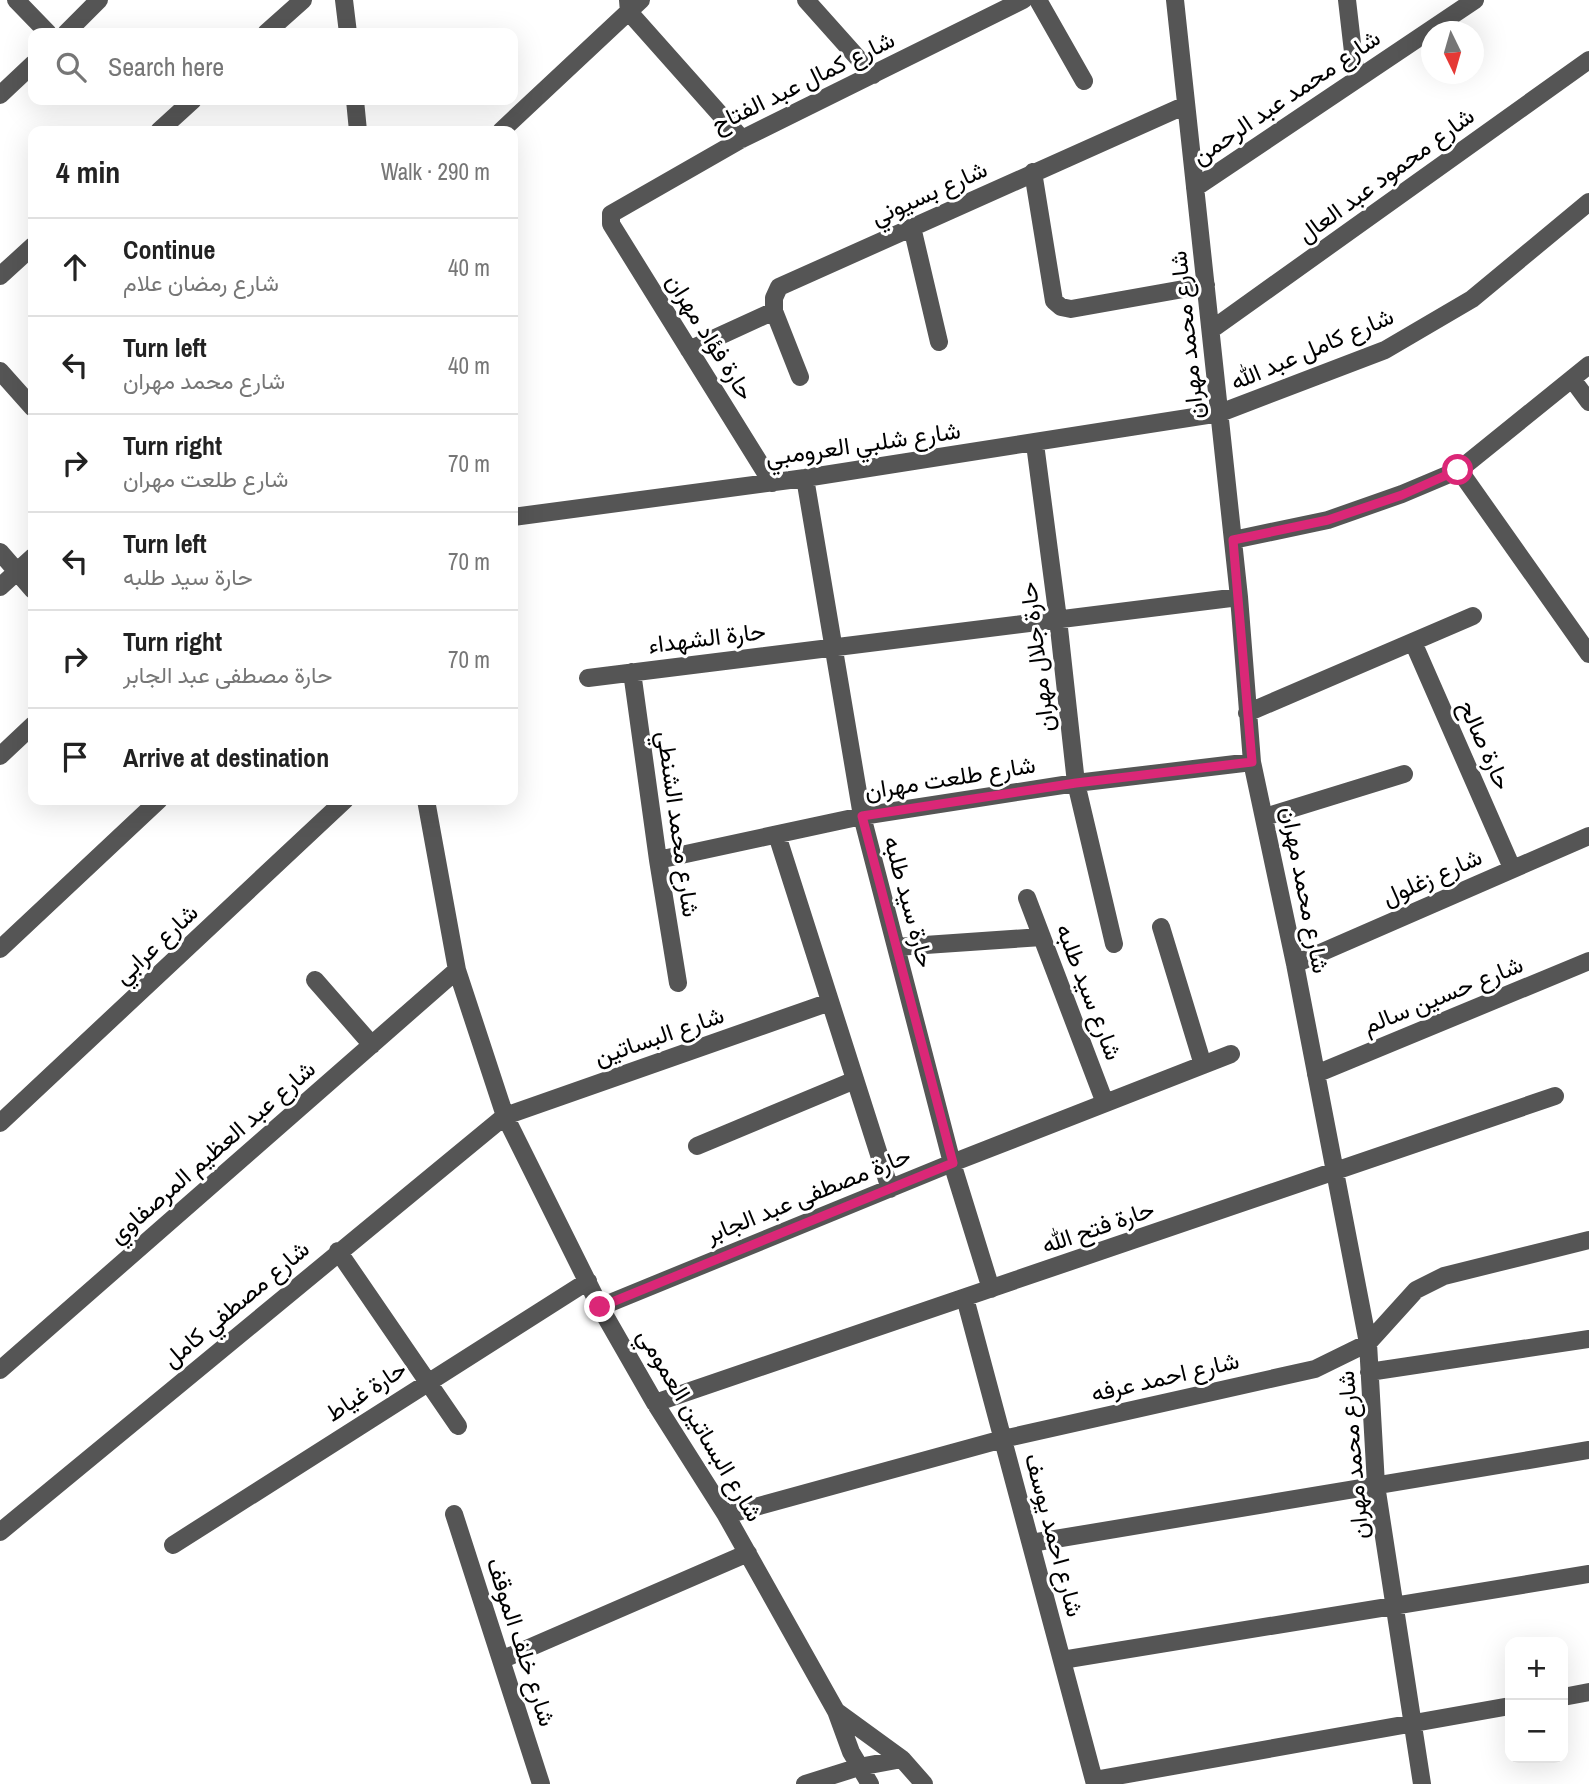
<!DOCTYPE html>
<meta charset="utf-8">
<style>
:root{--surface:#fff;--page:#f2f2f2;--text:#222;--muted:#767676;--line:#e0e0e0}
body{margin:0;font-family:"Archivo Narrow",Vazirmatn,sans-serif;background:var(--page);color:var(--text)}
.controls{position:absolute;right:21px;bottom:21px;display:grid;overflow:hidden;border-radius:14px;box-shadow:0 7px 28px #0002}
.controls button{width:63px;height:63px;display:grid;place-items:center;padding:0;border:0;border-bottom:2px solid var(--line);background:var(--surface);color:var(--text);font:35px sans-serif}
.compass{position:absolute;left:1421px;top:21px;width:63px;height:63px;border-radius:50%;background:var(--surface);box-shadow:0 7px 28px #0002;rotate:175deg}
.stop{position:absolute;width:21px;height:21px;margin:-16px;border:5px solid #db2777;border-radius:50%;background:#fff}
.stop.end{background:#db2777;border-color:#fff;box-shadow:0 2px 7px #0008}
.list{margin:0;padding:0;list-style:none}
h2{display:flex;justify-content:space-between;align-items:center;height:91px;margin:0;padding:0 28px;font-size:30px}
h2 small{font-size:23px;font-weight:400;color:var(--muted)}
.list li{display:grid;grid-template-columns:46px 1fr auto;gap:21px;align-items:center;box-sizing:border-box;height:98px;padding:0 28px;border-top:2px solid var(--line)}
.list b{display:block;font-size:26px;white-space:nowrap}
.list p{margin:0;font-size:23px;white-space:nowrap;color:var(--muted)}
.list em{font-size:23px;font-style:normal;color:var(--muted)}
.icon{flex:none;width:38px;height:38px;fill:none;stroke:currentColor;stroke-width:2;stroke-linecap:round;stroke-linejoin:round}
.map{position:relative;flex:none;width:1589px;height:1784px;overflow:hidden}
.search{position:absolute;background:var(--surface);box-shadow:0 7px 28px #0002;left:28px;top:28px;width:490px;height:77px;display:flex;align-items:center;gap:18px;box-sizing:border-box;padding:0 24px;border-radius:14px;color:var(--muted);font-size:26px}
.panel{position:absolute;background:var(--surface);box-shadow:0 7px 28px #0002;left:28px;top:126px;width:490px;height:679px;border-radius:14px}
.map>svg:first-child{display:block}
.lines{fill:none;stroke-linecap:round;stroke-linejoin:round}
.minor{stroke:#555;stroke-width:18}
.route{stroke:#db2777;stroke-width:9}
.labels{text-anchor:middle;stroke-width:6;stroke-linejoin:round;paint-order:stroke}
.street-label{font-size:24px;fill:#000;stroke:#fff}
</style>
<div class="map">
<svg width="1589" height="1784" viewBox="0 0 1589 1784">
<rect width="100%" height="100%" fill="#fff"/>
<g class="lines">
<path class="minor" d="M16 0 48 33
M344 0 348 33
M628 0 629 12 742 139
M806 0 873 75
M1038 0 1084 81
M1175 0 1239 597 1252 762 1295 964 1368 1343 1376 1485 1422 1784
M1347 0 1356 78
M66 33 99 0
M266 33 303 0
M0 95 33 64
M355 100 358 131
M159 131 193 100
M501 131 641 0
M1033 172 1054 301 1061 307 1071 309 1206 285
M1195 188 1475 0
M912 227 939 342
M0 276 33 246
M1211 330 1589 60
M689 350 774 311
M0 371 33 408
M800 377 774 311V298L779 287 1186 105
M1572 379 1589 402
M1035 444 1058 619 1076 783 1114 944
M1459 470 1589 654
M805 478 862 816 952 1163 991 1289
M772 483 611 224V214L742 139 1023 0
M513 517 805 478 1220 413 1385 350 1472 299 1589 202
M1233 540 1328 520 1402 494 1459 470 1589 365
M0 552 33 590
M0 587 33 557
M1413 642 1512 868
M632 672 658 860 678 983
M588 678 1239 597
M1247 713 1473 616
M0 756 33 725
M426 800 457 970 505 1116 600 1307 655 1403 726 1515 836 1711 851 1752 870 1784
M1265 817 1404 774
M777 835 890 1189
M658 860 862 816 1076 783 1252 762
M1027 898 1105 1103
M1161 927 1203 1065
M896 947 1042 937
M0 949 159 800
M1295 964 1589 836
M315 980 372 1045
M1316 1074 1589 961
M0 1123 345 800
M697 1146 855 1080
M338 1251 458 1426
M965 1298 1095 1784
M600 1307 952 1163 1231 1054
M0 1370 457 970
M1369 1372 1589 1339
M655 1403 1555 1096
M454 1514 541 1784
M726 1515 1003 1439 1315 1369 1368 1343 1416 1290 1444 1276 1589 1240
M0 1532 505 1116 830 1002
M1031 1543 1589 1450
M173 1545 588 1281
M501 1660 748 1553
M1062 1660 1589 1574
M1563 1697 1589 1692
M836 1711 902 1759 924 1784
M1094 1780 1510 1706
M805 1784 859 1767 902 1759"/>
</g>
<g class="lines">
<path class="route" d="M600 1307 953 1163 862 816 1076 783 1252 762 1233 540 1328 520 1402 495 1458 470"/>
</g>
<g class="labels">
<g class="street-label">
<text transform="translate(803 82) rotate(-26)" y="8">شارع كمال عبد الفتاح</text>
<text transform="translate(1286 97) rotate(-34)" y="8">شارع محمد عبد الرحمن</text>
<text transform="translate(1386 175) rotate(-36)" y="8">شارع محمود عبد العال</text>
<text transform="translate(929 193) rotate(-24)" y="8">شارع بسيوني</text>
<text transform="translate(1187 335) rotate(-96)" y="8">شارع محمد مهران</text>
<text transform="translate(710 337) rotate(58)" y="8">حارة فؤاد مهران</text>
<text transform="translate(1312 349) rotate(-23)" y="8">شارع كامل عبد الله</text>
<text transform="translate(863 444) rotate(-8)" y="8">شارع شلبي العرومبي</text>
<text transform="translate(707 638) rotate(-7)" y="8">حارة الشهداء</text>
<text transform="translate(1037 657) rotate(-97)" y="8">حارة جلال مهران</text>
<text transform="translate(1485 745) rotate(66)" y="8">حارة صالح</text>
<text transform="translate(950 778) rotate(-9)" y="8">شارع طلعت مهران</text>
<text transform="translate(678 824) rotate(82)" y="8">شارع محمد الشنطي</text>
<text transform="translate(1432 877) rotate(-24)" y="8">شارع زغلول</text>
<text transform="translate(1305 890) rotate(79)" y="8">شارع محمد مهران</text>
<text transform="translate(909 902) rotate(75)" y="8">حارة سيد طلبه</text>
<text transform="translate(156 944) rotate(-43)" y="8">شارع عرابي</text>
<text transform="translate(1089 992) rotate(69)" y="8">شارع سيد طلبه</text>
<text transform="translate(1443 995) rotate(-22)" y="8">شارع حسين سالم</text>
<text transform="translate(659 1036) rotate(-19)" y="8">شارع البساتين</text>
<text transform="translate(212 1152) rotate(-41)" y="8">شارع عبد العظيم المرصفاوي</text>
<text transform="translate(808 1195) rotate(-22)" y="8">حارة مصطفى عبد الجابر</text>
<text transform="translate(1098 1227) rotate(-19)" y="8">حارة فتح الله</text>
<text transform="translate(236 1304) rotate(-40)" y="8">شارع مصطفي كامل</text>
<text transform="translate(1165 1377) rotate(-13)" y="8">شارع احمد عرفه</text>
<text transform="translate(366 1391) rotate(-33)" y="8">حارة غياط</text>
<text transform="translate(700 1425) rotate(59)" y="8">شارع البساتين العمومي</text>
<text transform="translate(1353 1455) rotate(-95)" y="8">شارع محمد مهران</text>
<text transform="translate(1054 1535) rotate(75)" y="8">شارع احمد يوسف</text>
<text transform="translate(521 1642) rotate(72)" y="8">شارع خلف الموقف</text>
</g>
</g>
</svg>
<div class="controls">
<button>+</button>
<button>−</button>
</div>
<svg class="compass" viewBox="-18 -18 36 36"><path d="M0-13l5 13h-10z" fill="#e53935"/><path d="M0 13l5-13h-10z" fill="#767676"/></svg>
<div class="stop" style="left:1458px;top:470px"></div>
<div class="stop end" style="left:600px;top:1307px"></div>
<div class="search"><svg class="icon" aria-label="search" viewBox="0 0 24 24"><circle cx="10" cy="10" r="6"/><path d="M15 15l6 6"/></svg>Search here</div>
<section class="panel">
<h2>4 min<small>Walk · 290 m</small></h2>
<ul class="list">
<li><svg class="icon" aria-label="ahead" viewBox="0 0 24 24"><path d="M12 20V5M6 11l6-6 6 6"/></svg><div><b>Continue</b><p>شارع رمضان علام</p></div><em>40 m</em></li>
<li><svg class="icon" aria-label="left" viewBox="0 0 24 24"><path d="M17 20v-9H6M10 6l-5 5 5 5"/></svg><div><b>Turn left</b><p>شارع محمد مهران</p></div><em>40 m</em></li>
<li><svg class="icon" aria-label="right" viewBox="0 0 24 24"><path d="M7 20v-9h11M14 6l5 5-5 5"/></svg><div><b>Turn right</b><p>شارع طلعت مهران</p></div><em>70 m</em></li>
<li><svg class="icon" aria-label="left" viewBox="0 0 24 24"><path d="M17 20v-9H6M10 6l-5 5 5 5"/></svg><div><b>Turn left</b><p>حارة سيد طلبه</p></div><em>70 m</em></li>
<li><svg class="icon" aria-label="right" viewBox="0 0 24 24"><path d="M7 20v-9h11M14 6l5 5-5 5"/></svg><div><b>Turn right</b><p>حارة مصطفى عبد الجابر</p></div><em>70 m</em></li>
<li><svg class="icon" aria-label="arrive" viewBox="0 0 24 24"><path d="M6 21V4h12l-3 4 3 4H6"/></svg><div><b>Arrive at destination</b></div></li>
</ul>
</section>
</div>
